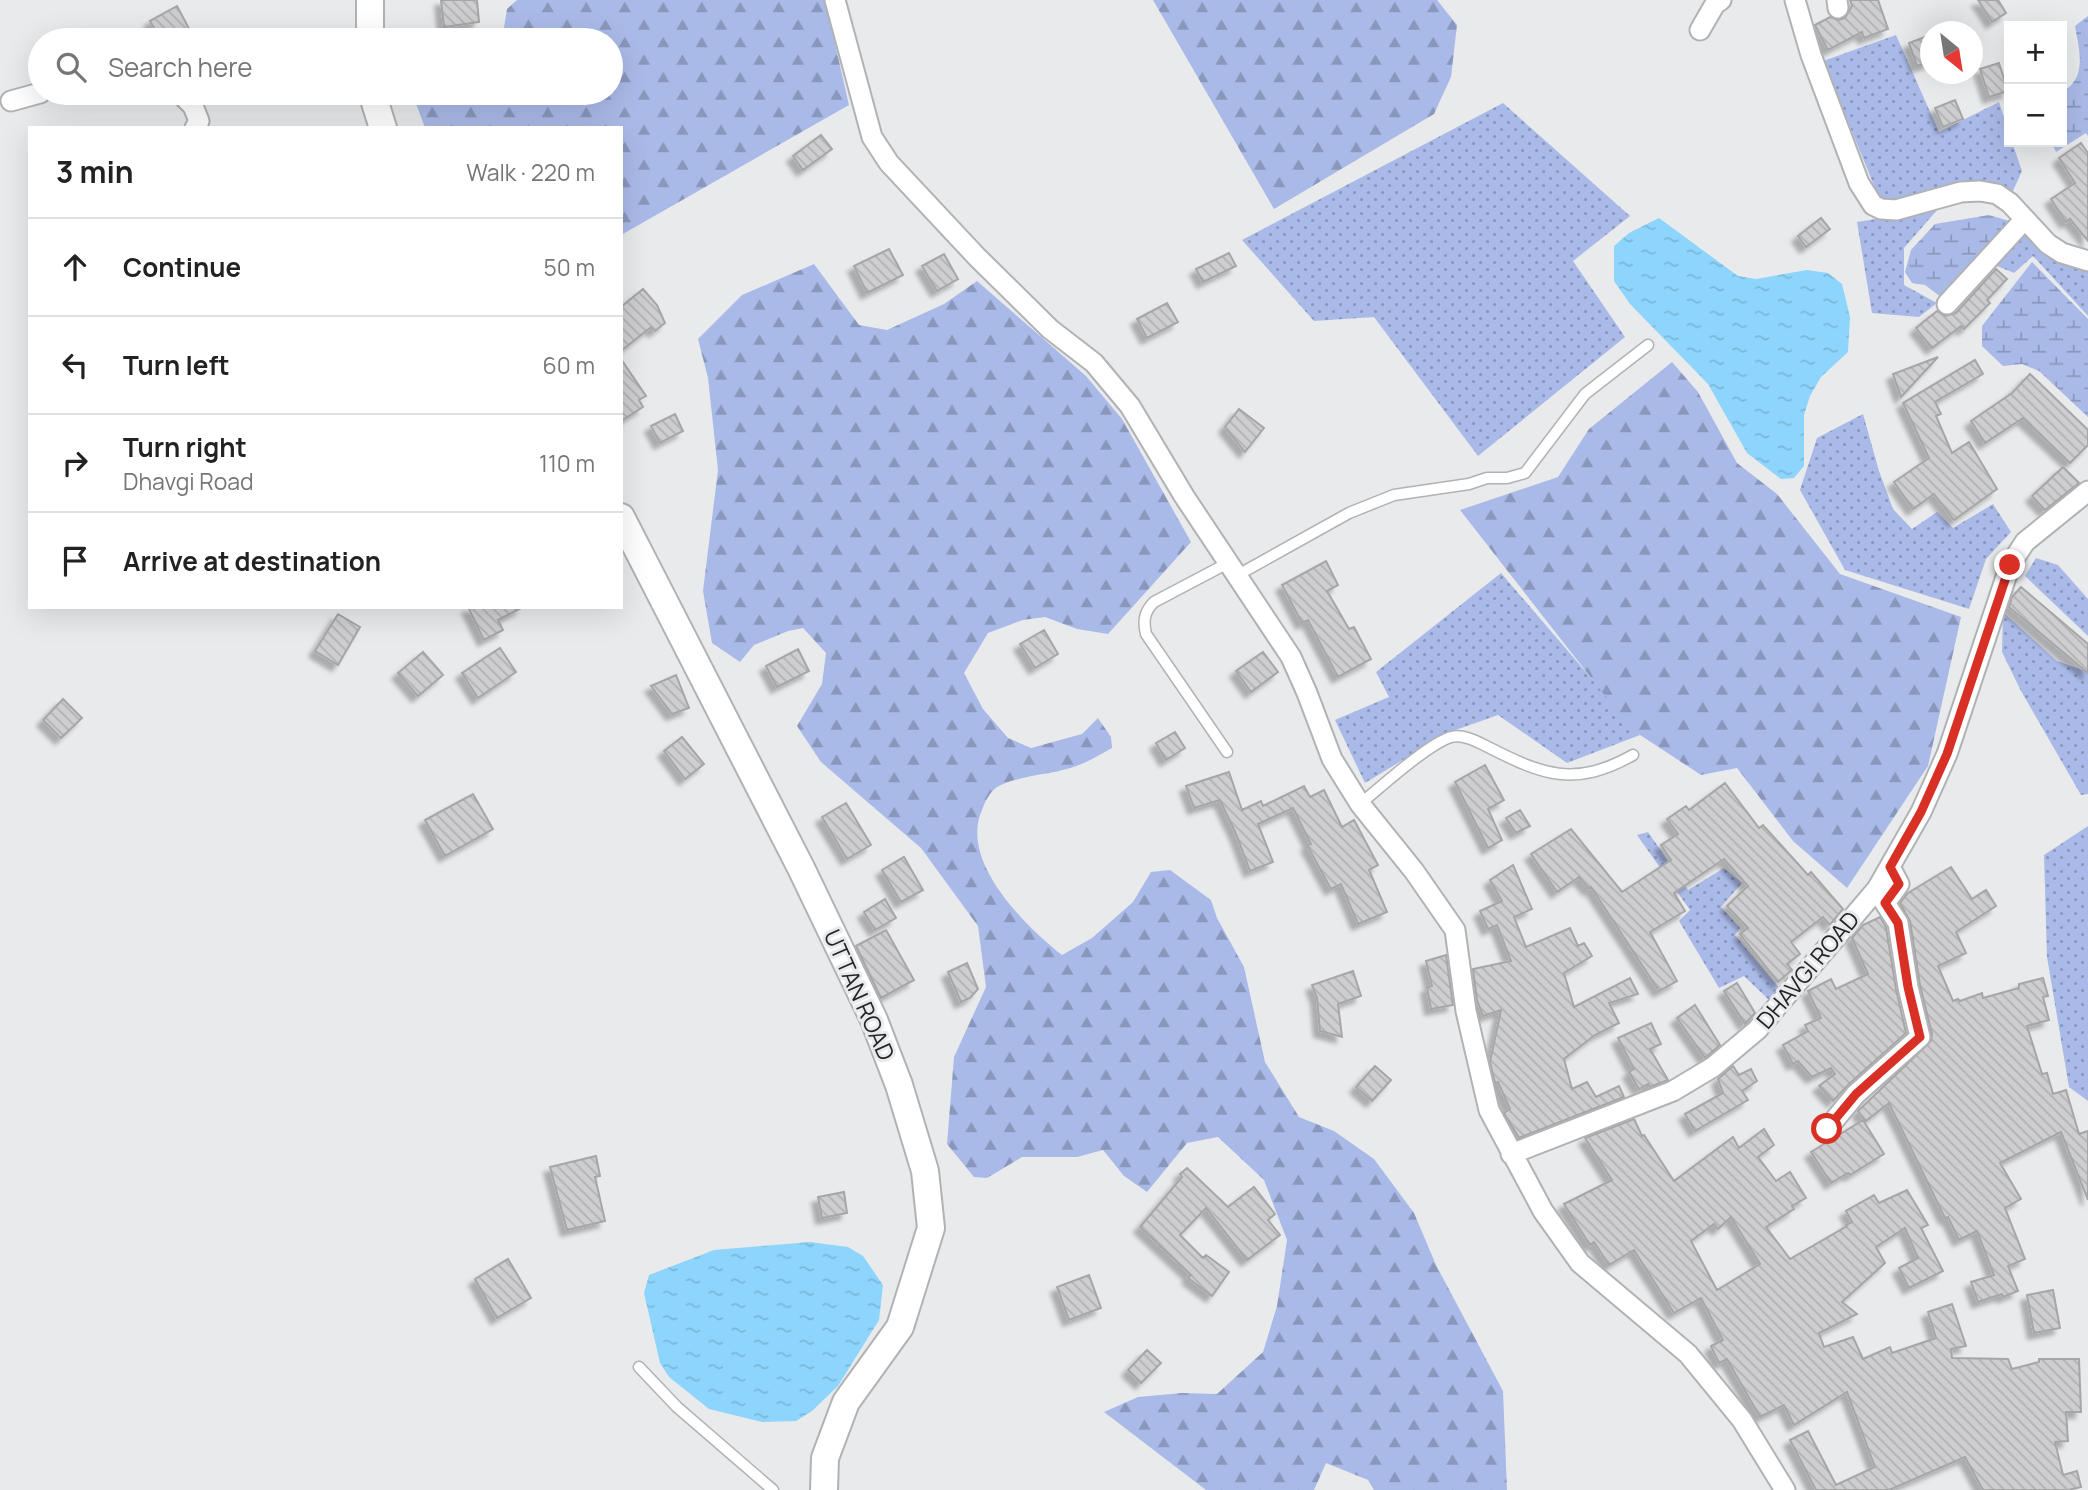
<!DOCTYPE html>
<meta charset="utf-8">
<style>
:root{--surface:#fff;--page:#f2f2f2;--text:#222;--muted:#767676;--line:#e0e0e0}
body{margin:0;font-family:Manrope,sans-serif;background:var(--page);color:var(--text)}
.controls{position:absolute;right:21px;top:21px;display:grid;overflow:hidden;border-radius:0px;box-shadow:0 7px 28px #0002}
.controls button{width:63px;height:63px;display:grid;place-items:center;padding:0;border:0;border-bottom:2px solid var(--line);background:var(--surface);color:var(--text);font:35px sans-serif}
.compass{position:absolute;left:1920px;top:21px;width:63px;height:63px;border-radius:50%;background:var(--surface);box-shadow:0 7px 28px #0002;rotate:150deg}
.stop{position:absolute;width:21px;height:21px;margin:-16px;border:5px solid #d93025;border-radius:50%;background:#fff}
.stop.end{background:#d93025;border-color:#fff;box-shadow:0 2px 7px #0008}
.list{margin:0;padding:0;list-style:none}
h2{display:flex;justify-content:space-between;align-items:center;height:91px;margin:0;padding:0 28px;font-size:30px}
h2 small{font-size:23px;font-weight:400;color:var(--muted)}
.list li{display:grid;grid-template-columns:46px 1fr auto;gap:21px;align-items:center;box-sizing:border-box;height:98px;padding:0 28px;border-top:2px solid var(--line)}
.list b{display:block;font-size:26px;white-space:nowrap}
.list p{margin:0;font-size:23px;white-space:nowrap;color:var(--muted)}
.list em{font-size:23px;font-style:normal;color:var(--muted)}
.icon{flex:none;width:38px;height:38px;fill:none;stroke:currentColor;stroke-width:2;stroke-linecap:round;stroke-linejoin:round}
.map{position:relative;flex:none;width:2088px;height:1490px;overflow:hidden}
.search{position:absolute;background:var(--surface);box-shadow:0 7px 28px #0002;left:28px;top:28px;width:595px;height:77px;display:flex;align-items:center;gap:18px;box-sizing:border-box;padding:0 24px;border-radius:38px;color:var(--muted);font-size:26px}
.panel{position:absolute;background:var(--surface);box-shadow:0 7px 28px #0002;left:28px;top:126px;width:595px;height:483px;border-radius:0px}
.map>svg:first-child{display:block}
.grass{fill:url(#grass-dots)}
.forest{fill:url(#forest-firs)}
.wetland{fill:url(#wetland-marsh)}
.water{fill:url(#water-ripples)}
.building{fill:url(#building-back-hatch);stroke:#a6a6a7;stroke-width:2;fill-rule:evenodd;filter:url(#shadow)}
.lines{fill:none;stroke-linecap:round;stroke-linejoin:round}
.service-casing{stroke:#b1b2b4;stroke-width:13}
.minor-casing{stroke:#b1b2b4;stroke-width:23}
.secondary-casing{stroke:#b1b2b4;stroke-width:30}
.service{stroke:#fff;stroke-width:10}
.minor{stroke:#fff;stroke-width:19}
.secondary{stroke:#fff;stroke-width:26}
.route{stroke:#d93025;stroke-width:9}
.labels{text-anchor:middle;stroke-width:6;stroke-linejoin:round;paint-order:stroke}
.street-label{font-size:23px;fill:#242425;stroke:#e9eaec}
</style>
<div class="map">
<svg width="2088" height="1490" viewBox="0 0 2088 1490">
<defs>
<pattern id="grass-dots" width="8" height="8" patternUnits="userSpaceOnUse" patternTransform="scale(1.75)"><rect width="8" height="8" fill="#aabae8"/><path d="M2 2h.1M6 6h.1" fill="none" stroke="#8a97bc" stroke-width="1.8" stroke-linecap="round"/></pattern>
<pattern id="forest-firs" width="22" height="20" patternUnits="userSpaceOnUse" patternTransform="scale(1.75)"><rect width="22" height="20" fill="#aabae8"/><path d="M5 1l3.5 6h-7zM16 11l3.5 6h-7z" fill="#8a97bc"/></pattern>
<pattern id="wetland-marsh" width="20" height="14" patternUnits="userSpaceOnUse" patternTransform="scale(1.75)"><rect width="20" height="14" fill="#aabae8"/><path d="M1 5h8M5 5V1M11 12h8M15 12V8" fill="none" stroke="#8a97bc"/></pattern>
<pattern id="water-ripples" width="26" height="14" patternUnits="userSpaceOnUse" patternTransform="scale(1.75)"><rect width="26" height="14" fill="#8dd5fc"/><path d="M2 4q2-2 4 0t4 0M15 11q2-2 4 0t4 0" fill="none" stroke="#7ab7d8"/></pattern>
<pattern id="building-back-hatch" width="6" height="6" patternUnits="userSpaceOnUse" patternTransform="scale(1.75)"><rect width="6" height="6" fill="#ceced0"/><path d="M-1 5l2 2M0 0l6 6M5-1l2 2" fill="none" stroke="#b1b1b2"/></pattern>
<filter id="shadow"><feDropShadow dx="-6" dy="6" stdDeviation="2" flood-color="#0004"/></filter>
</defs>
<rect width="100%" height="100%" fill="#e9eaec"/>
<path class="grass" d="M1896 35 1939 132 1999 102 2009 132V142H2012L2022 171 2012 193 1880 200 1823 61Z
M1503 103 1630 216 1573 261 1625 337 1478 456 1374 317 1314 321 1242 240Z
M1938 209 1904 248V285L1937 303 1919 317 1872 313 1857 222Z
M2024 231 2088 265V316L2033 256 2014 273 1992 264Z
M1863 414 1879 471 1893 509 1912 529 1937 512 1953 528 1993 504 2011 532 1986 559 1969 609 1845 570 1800 490 1817 438Z
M2036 558 2058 565 2088 599V636L2025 576Z
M1501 573 1640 735 1567 763 1498 715 1447 733 1365 783 1335 720 1389 697 1376 672Z
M2003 612 2057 661 2088 672V794L2081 795 2021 691 2002 652Z
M2088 826V1101L2069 1087 2047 957 2044 855Z
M1648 832 1688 890 1724 868 1742 883 1721 907 1740 928 1735 935 1781 990 1769 1000 1744 976 1719 988 1679 921 1690 910 1637 835Z"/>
<path class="forest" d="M517 0H825L849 105 621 235V128H425L413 95 423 93H611V40H502L507 9Z
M1153 0H1437L1457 25 1451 77 1434 114 1274 209Z
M814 264 859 325 887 330 944 304 977 281 1086 376 1122 419 1191 542 1108 634 1077 629 1045 617 1023 620 988 633 964 673 983 709 1008 738 1031 748 1082 734 1098 718 1111 737 1112 748C1101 754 1090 761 1079 765 1054 775 1025 774 1001 785 990 790 986 800 982 810 959 861 1025 926 1062 955L1092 938 1133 902 1151 872 1170 870 1211 900 1217 918 1244 967 1265 1062 1299 1117 1334 1131 1374 1159 1414 1213 1436 1265 1503 1391 1507 1490H1374L1368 1480 1326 1463 1314 1490H1206L1104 1412 1138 1397 1182 1393 1217 1394 1263 1352 1277 1306 1287 1240 1264 1180 1218 1137 1187 1143 1147 1192 1124 1176 1103 1150 1077 1157H1022L987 1178 974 1177 947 1144 954 1057 986 987 978 926 921 848 821 762 797 726 822 684 826 653 803 628 788 631 754 645 740 662 712 643 703 591 718 470 708 378 698 339 742 295Z
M1672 362 1698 392 1737 463 1777 494 1840 574 1961 617 1928 766 1847 888 1793 841 1737 768 1701 775 1631 729 1460 510 1558 477 1589 429Z"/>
<path class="wetland" d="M2088 16V136L2086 133 2056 152 2051 142H2062V92C2088 78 2079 50 2075 26Z
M1989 215 2013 222 1945 300 1925 285 1912 283 1905 272 1911 250 1935 224Z
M2032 262 2088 319V417L2039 371 2022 364 2003 366 1982 346V326Z"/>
<path class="water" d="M1659 218 1738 276 1756 279 1807 270 1828 273 1842 284 1850 317 1848 352 1821 377 1810 396 1804 415V466L1794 478 1781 479 1747 453 1708 384 1630 304 1614 281V246L1629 233Z
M810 1242 848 1247 863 1256 883 1285 879 1320 838 1386 812 1411 796 1421 762 1422 709 1409 669 1377 660 1363 644 1293 649 1275 714 1250Z"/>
<path class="building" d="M441 0H477L479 22 444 27Z
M1850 0H1878L1888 29 1864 38 1862 32 1828 50 1815 25 1830 17 1839 20 1845 18 1852 6Z
M1978 0H1998L2006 13 1992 22Z
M177 6 195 40H161L150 21Z
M1930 35V62L1917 66 1909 43Z
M1999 63 2008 91 1989 97 1980 69Z
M1955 100 1963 119 1943 127 1935 108Z
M821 135 832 149 803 170 793 156Z
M2081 143 2088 153V241L2070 219 2066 222 2051 199 2075 183 2059 158Z
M1821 218 1830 229 1806 247 1798 236Z
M889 249 903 275 867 293 854 266Z
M1229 253 1236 266 1203 282 1196 269Z
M944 254 958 279 937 291 922 266Z
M1996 269 2007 279 1987 300 1990 303 1964 329 1961 326 1932 348 1916 328 1937 311 1945 316 1956 313Z
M643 289 657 305 665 323 655 331 651 327 621 351V307Z
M1167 303 1178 322 1147 338 1137 319Z
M1938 357 1901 397 1893 374Z
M621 359 646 396 639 400 643 407 621 421Z
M1975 360 1983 374 1935 402 1941 414 1936 416 1952 453 1969 442 1997 489 1954 520 1934 494 1913 509 1894 482 1929 458 1903 403Z
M2030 374 2088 430V445L2070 463 2023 418 1985 443 1971 421 2012 393Z
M1239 409 1264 428 1245 452 1225 427Z
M675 414 683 431 660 443 651 426Z
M2063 467 2079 483 2045 510 2032 496Z
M1326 561 1338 585 1327 591 1349 629 1354 627 1371 659 1338 677 1308 620 1302 623 1282 585Z
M2021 587 2088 644V673L2009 607 2012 597Z
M468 607H523L498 620 503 630 484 640Z
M338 614 360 627 338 665 315 651Z
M1044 630 1058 654 1035 668 1020 644Z
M500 648 516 672 478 698 462 673Z
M798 649 809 671 777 687 766 666Z
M423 652 443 675 418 696 398 673Z
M1263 652 1278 672 1251 692 1236 671Z
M676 675 689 708 672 714 651 686Z
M63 699 82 718 61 738 43 720Z
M1175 732 1185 748 1166 760 1156 743Z
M682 737 704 764 685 779 664 751Z
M1485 765 1504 800 1488 809 1502 840 1488 848 1455 782Z
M1229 772 1242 810 1261 801 1263 806 1304 786 1310 797 1324 790 1342 827 1354 820 1378 865 1369 870 1387 912 1358 924 1341 884 1331 889 1307 845 1311 844 1293 808 1258 824 1273 862 1250 871 1236 834 1220 800 1194 808 1186 786Z
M1725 783 1759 828 1763 825 1808 875 1811 872 1843 909 1830 925 1823 917 1791 942 1800 954 1787 964 1792 970 1778 982 1740 934 1748 928 1727 906 1748 886 1724 859 1674 893 1685 911 1650 932 1677 981 1659 991 1591 887 1589 889 1579 877 1557 892 1531 854 1571 829 1622 892 1671 860 1661 845 1678 834 1667 819 1686 806 1689 810Z
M473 794 493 829 445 856 425 820Z
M846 803 871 845 847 859 822 817Z
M1520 810 1530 826 1516 833 1506 818Z
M904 857 923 890 901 902 882 870Z
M1513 865 1532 909 1514 917 1526 947 1570 928 1578 946 1584 943 1592 956 1564 973 1574 1007 1630 978 1638 994 1609 1003 1619 1023 1595 1035 1564 1059 1572 1089 1587 1082 1596 1097 1619 1086 1624 1097 1519 1138 1504 1113 1510 1109 1498 1082 1495 1083 1490 1062 1501 1010 1483 1016 1477 1000 1473 969 1511 961 1497 925 1488 929 1480 911 1502 901 1490 880Z
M1951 867 1972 899 1986 890 1996 906 1956 932 1966 953 1938 966 1953 1001 1958 999 1960 1001 1982 993 1983 998 2019 988V984L2043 978 2048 996 2043 997 2049 1020 2027 1026 2042 1074 2047 1073 2053 1094 2066 1090 2079 1134 2088 1131V1200L2061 1132 2000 1163 2021 1199 2005 1208 2025 1259 2008 1266 2018 1291 2003 1297 2002 1294 1978 1302 1971 1282 1994 1275 1977 1231 1959 1240 1948 1217 1945 1218 1889 1103 1866 1121 1858 1111 1931 1041 1932 1034 1920 985 1910 921 1900 903 1908 893Z
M885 899 896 918 875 930 864 912Z
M1880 917 1886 927 1896 989 1906 1033 1848 1085 1833 1101 1819 1086 1835 1074 1831 1068 1812 1077 1798 1061 1793 1064 1783 1045 1808 1031 1805 1025 1821 1018 1808 991 1831 979 1836 989 1868 974 1852 938 1863 925Z
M886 930 914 980 881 998 856 946Z
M1446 955 1453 1005 1431 1009 1427 987 1432 986 1426 961Z
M967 963 978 989 970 998 961 1002 948 972Z
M1353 971 1361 996 1338 1004 1342 1037 1320 1031 1317 998 1312 985Z
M1737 983 1755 1013 1745 1024 1724 991Z
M1695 1005 1720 1045 1705 1058 1677 1018Z
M1651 1023 1661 1044 1650 1049 1668 1080 1650 1087 1648 1084 1639 1089 1629 1072 1634 1069 1618 1038Z
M1375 1066 1391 1080 1372 1101 1356 1087Z
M1733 1066 1739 1075 1751 1069 1757 1081 1742 1091 1748 1100 1695 1131 1685 1114 1723 1093 1718 1079Z
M1634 1119 1642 1136 1644 1135 1674 1181 1733 1137 1739 1148 1764 1129 1774 1145 1758 1157 1776 1181 1790 1172 1806 1198 1792 1206 1794 1209 1766 1227 1790 1259 1847 1226 1846 1225 1852 1222 1846 1211 1874 1195 1879 1203 1907 1190 1928 1225 1921 1228 1943 1271 1909 1288 1899 1268 1918 1258 1905 1228 1876 1247 1885 1263 1842 1302 1857 1314 1819 1333 1824 1347 1853 1337 1863 1359 1890 1347 1892 1353 1936 1338 1928 1312 1952 1304 1966 1346 1951 1349 1952 1358 2008 1359 2012 1369 2039 1362V1359H2079L2081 1412H2066L2068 1441 2055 1442 2063 1475 2077 1471 2081 1487 2068 1490H1983L1965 1457 1889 1490H1816L1790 1440 1808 1431 1836 1485 1875 1467 1847 1392 1794 1425 1784 1405 1760 1417 1727 1359 1719 1363 1711 1346 1723 1340 1701 1298 1674 1313 1634 1250 1609 1265 1594 1242 1590 1245 1564 1204 1612 1180 1585 1138ZM1731 1217 1760 1264 1717 1290 1691 1241 1714 1224 1718 1229Z
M1863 1120 1884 1154 1850 1175 1848 1173 1831 1183 1811 1152Z
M596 1156 600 1176 595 1177 605 1221 567 1230 550 1167Z
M1187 1168 1228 1207 1254 1187 1275 1214 1268 1220 1280 1235 1247 1260 1206 1208 1180 1235 1203 1258 1206 1255 1229 1272 1212 1296 1188 1278 1191 1275 1140 1227 1182 1177 1180 1174Z
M844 1192 847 1213 822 1218 818 1197Z
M508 1259 531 1298 497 1318 475 1279Z
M1089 1275 1101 1308 1069 1320 1057 1287Z
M2053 1290 2060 1328 2034 1333 2027 1295Z
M1147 1350 1161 1363 1141 1383 1128 1370Z"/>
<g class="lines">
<defs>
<path id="service" d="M1236 576 1349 513 1394 495 1469 484 1487 478H1507L1525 473 1585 394 1648 345
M1227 752 1146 634C1143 621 1144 612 1154 602L1228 563
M1360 804C1381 787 1428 744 1451 737 1463 734 1476 741 1486 746 1543 775 1574 788 1633 755
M639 1367 677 1407 773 1490"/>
<path id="minor" d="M835 0 872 137 889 163 977 257 1050 329 1094 363 1130 406 1184 496 1291 657 1307 693 1332 759 1360 804 1414 871 1455 930 1466 1011 1489 1110 1543 1211 1580 1263 1688 1354 1742 1420 1785 1490
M1795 0 1811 55 1859 183 1873 205 1881 209 1896 210 1961 192 1980 191 1997 194 2010 203 2048 244 2062 253 2088 261
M1837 0 1838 8
M1700 30 1715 4 1721 0
M180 93 193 106 199 121 195 128
M11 101 40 93
M1947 304 2025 219
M1827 1129 1856 1094 1920 1037 1908 987 1898 923 1885 903 1899 884 1890 867
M1511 1154 1673 1091 1713 1067 1757 1030 1877 889 1921 812 1947 754 2010 565 2025 542 2088 491"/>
<path id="secondary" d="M370 0V40
M372 93 383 128
M621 517 801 868 874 1020 899 1085 925 1171 931 1228 900 1327 846 1402 825 1458 824 1490"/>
</defs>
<use href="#service" class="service-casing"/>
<use href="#minor" class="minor-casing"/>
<use href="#secondary" class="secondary-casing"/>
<use href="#service" class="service"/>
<use href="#minor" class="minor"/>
<use href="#secondary" class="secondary"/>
</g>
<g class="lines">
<path class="route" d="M1827 1129 1856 1094 1920 1037 1908 987 1898 923 1885 903 1899 884 1890 867 1921 812 1947 754 2010 565"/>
</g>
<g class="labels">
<g class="street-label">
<text transform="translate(1808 970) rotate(-50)" y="8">DHAVGI ROAD</text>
<text transform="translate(859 995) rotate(66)" y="8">UTTAN ROAD</text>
</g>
</g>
</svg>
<div class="controls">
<button>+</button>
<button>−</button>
</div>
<svg class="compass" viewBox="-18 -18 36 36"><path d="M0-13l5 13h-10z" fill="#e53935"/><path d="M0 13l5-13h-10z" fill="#767676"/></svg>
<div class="stop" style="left:1827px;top:1129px"></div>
<div class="stop end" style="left:2010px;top:565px"></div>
<div class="search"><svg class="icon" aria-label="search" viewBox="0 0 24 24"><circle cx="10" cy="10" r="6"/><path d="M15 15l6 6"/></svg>Search here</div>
<section class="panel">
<h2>3 min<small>Walk · 220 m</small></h2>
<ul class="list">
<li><svg class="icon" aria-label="ahead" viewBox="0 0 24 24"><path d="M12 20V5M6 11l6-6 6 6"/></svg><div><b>Continue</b></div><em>50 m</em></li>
<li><svg class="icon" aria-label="left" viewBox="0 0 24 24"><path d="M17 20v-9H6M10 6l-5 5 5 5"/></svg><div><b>Turn left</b></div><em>60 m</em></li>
<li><svg class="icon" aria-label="right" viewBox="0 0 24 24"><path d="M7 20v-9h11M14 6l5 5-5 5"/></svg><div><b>Turn right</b><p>Dhavgi Road</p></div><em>110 m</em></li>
<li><svg class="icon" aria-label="arrive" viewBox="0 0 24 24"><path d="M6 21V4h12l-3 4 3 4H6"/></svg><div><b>Arrive at destination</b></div></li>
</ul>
</section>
</div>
